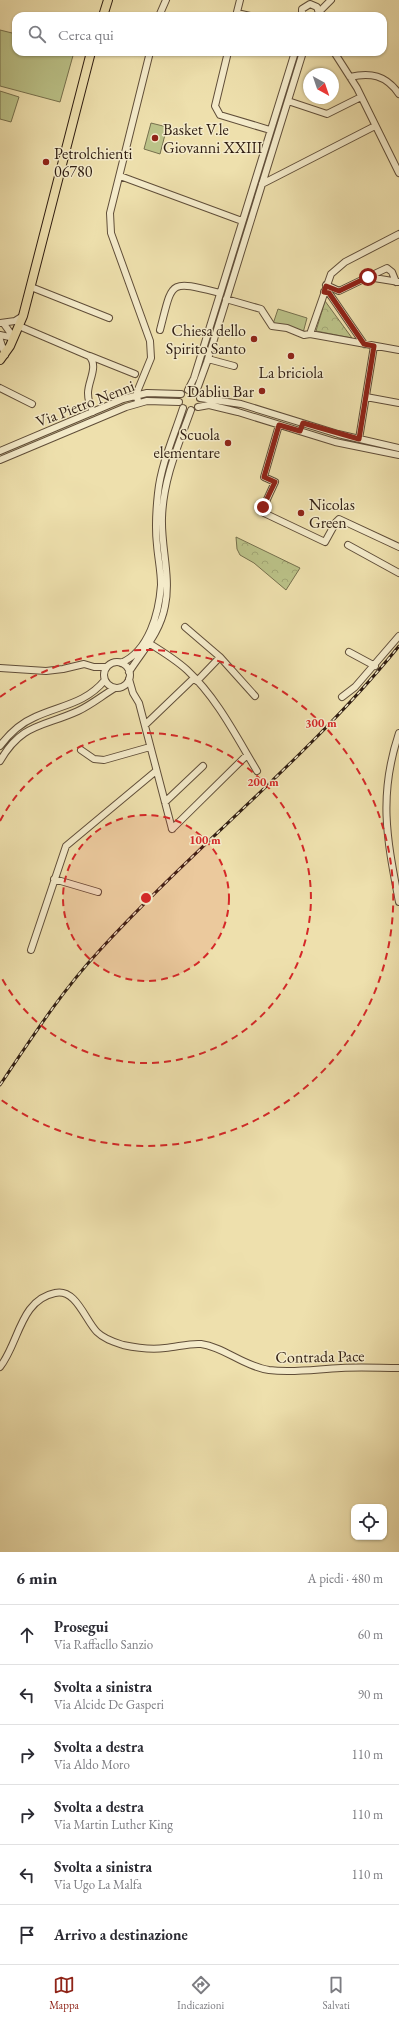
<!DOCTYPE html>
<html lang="it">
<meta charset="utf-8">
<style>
:root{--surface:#fff;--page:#f2f2f3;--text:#2b2b33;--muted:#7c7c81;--line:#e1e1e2;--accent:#8f2418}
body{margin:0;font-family:"EB Garamond",serif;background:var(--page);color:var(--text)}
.controls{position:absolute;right:12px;bottom:12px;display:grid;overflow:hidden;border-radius:8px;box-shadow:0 1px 3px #0004}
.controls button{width:36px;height:36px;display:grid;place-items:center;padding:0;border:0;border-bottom:1px solid var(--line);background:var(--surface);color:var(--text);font:20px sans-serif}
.compass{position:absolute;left:303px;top:68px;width:36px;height:36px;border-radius:50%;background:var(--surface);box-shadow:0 1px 3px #0004;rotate:140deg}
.stop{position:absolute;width:12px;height:12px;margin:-9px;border:3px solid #8f2418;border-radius:50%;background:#fff}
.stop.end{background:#8f2418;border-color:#fff;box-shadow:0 1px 4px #0008}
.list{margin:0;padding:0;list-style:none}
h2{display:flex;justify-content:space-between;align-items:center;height:52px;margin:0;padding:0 16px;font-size:17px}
h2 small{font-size:13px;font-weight:400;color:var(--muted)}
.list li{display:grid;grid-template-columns:26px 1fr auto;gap:12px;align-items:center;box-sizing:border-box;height:60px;padding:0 16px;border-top:1px solid var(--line)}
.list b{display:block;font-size:15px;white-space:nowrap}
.list p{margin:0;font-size:13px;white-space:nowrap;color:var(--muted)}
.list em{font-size:13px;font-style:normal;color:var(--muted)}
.icon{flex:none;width:22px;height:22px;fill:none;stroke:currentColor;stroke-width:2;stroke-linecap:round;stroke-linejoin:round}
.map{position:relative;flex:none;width:399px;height:1552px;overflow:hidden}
.search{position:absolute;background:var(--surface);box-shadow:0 1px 3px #0004;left:12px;right:12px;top:12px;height:44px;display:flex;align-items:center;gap:10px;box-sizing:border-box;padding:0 14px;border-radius:12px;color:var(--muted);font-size:15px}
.sheet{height:412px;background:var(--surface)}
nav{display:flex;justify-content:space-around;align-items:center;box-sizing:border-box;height:56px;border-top:1px solid var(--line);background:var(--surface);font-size:11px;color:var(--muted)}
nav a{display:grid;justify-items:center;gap:2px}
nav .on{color:var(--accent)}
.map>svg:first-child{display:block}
.grass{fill:#bbc288;stroke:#76704d}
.park{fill:url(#park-crowns);stroke:#76704d}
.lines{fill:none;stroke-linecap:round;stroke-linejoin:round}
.minor-casing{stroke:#604e39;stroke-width:8}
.major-casing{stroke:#301e12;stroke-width:10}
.minor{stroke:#f4ebca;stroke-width:6}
.major{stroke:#eee0ad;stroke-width:8}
.rail-casing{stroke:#301e12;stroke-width:3}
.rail{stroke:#f4ebca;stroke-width:1.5;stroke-dasharray:4.5;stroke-linecap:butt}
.route{stroke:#8f2418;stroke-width:5}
.ring{fill:none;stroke:#d62828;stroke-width:2;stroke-dasharray:7 5}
.poi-dot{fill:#8f2418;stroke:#f4ebca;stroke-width:1.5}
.labels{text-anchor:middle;stroke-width:3;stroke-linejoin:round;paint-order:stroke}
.poi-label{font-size:16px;fill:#301e12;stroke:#f4ebca;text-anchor:start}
.street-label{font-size:16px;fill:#301e12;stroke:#f4ebca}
.centre{fill:#d62828;stroke:#f4ebca;stroke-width:2}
.ring-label{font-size:12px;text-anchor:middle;font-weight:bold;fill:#d62828;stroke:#f4ebca;stroke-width:3;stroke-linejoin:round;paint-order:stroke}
</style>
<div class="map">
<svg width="399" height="1552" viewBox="0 0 399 1552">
<defs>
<pattern id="park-crowns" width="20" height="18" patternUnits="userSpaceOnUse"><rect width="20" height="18" fill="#bbc288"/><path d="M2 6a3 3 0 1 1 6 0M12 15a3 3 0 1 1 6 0" fill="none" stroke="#a1a674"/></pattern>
</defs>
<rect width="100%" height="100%" fill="#eee0ad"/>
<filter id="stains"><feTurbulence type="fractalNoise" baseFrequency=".005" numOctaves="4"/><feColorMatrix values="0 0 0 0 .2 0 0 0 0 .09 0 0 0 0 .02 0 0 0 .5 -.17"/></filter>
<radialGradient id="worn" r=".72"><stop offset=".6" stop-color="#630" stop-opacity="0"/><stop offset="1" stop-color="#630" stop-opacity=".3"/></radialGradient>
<path class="grass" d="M0 30 16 34V52H74L60 102 0 86Z
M0 91 19 97 11 122 0 119Z
M151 123 167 127 160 154 144 149Z
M278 309 307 318 303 333 273 324Z"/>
<path class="park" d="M325 301 352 338 316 331Z
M236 537 300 568 286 590 254 563 240 555 237 549Z"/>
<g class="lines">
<defs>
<path id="minor" d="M320 11 331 0
M237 13 250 16
M159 16 166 0
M236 16 240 0
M302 16V9L310 4 317 7 320 16
M228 52 215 106 220 115 270 130
M334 52 357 88 399 173
M350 77C370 72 386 75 399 94
M288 101 327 114 361 97
M120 176 242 221
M262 184 375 126
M368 277 387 268 392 272 396 282
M326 285 339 291 368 277 399 282
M31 287 109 318
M324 292 329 293 364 344
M226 299 261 309 272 326 287 328 304 335 310 334 399 350
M0 323 15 321 23 316
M4 324 14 338
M19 326 89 356C99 366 88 381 88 393 88 400 90 406 93 412
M160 330C173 280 168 280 220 293
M310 334 331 274 345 262 399 234
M0 335 14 338
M0 340 5 355
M90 356 135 374
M208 359 234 366
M0 388 32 404
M188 390 194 378 295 52
M196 392 207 362 303 52
M366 397 399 403
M200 398 241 404 338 434 399 448
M138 403 137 392 151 358 150 341 111 233 110 213 150 52
M198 407 209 405 238 412 335 442 399 455
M279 425 264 477 275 482 263 508 264 513 325 542 336 522 339 519 399 547
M359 439 374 346
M0 451 123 399 147 393 181 394
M0 460 126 407 147 401 179 402
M348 545 399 573
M185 627 220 657 255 696
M147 642C160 650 175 659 187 670 217 698 236 736 257 771
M349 652 375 666
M104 675a13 13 0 1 1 26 0a13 13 0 1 1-26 0Z
M121 663C149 651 159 613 161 585 161 571 158 558 157 545 155 528 156 511 158 493 161 464 174 436 183 408
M0 668 46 671 63 669 84 664 94 667H106
M129 672C143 650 160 633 165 606 171 577 161 548 162 518 163 480 178 446 191 410
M129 679 133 693 139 703 172 829
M197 681 220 657
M342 697 355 687 399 636
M145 725 194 678
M399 733C378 796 387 839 399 902
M0 746C9 734 21 723 35 717 61 705 85 704 105 680
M81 750 94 759 104 760 150 747
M0 761C22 723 43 727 78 711 91 705 103 695 115 688
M165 802 203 766
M172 829 247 755
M54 879 98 892
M31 950 66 846 156 771
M0 1367C19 1343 20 1300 55 1293 76 1288 85 1320 97 1332 104 1339 114 1342 123 1345 137 1348 151 1350 165 1348 177 1347 190 1343 201 1344 224 1347 243 1366 269 1370 294 1373 317 1369 341 1368 361 1367 380 1368 399 1368"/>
<path id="major" d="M103 16 108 0
M0 360 10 346 23 316 91 52"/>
</defs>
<use href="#minor" class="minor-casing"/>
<use href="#major" class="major-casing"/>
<use href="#minor" class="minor"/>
<use href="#major" class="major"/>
<defs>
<path id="rail" d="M0 1085C31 1039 61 992 99 951 195 846 309 757 399 646"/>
</defs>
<use href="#rail" class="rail-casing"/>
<use href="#rail" class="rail"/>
</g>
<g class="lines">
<path class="route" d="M263 507 275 482 264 477 279 425 300 431 303 423 359 439 374 346 364 344 329 293 324 292 326 286 339 291 368 277"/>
</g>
<circle cx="146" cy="898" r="83" fill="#d62828" fill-opacity=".12"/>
<g class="ring">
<circle cx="146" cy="898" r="83"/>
<path d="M0 821A165 165 0 1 1 0 975"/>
<path d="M0 697A248 248 0 1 1 0 1099"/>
</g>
<g class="poi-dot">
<circle cx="155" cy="138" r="4"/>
<circle cx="46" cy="162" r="4"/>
<circle cx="254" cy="339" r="4"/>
<circle cx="291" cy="356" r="4"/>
<circle cx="262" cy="391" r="4"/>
<circle cx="228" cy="443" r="4"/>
<circle cx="301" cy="513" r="4"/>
</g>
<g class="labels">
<g class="poi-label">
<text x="163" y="135">Basket V.le<tspan x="163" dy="18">Giovanni XXIII</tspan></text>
<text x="54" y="159">Petrolchienti<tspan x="54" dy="18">06780</tspan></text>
<text x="246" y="336" text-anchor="end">Chiesa dello<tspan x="246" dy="18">Spirito Santo</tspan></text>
<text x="291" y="378" text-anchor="middle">La briciola</text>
<text x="254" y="397" text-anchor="end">Dabliu Bar</text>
<text x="220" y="440" text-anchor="end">Scuola<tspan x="220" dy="18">elementare</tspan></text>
<text x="309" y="510">Nicolas<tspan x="309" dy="18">Green</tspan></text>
</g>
<g class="street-label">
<text transform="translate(85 403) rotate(-21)" y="6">Via Pietro Nenni</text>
<text transform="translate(320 1356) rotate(-1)" y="6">Contrada Pace</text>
</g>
</g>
<circle cx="146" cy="898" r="6" class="centre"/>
<g class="ring-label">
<text x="321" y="727">300 m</text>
<text x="263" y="786">200 m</text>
<text x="205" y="844">100 m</text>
</g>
<rect width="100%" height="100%" filter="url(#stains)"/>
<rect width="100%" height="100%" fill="url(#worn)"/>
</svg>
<div class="controls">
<button><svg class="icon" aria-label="locate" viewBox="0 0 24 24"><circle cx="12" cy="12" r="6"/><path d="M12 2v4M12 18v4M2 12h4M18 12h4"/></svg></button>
</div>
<svg class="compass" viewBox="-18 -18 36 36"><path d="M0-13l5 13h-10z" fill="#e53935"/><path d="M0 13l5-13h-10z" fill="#7c7c81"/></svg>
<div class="stop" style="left:368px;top:277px"></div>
<div class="stop end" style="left:263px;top:507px"></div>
<div class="search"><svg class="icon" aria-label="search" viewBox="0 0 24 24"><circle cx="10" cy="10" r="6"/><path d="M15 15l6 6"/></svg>Cerca qui</div>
</div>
<section class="sheet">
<h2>6 min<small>A piedi · 480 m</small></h2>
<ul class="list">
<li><svg class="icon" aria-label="ahead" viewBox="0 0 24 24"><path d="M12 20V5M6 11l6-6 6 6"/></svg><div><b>Prosegui</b><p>Via Raffaello Sanzio</p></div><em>60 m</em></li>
<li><svg class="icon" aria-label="left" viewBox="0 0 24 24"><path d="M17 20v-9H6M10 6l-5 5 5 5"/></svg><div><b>Svolta a sinistra</b><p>Via Alcide De Gasperi</p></div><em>90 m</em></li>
<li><svg class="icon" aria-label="right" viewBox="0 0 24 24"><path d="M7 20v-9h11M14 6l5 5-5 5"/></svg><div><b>Svolta a destra</b><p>Via Aldo Moro</p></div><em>110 m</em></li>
<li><svg class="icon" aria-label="right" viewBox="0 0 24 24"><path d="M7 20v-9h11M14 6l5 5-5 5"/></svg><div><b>Svolta a destra</b><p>Via Martin Luther King</p></div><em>110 m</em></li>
<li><svg class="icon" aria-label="left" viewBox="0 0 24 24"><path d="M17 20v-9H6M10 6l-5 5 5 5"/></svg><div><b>Svolta a sinistra</b><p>Via Ugo La Malfa</p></div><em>110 m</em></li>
<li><svg class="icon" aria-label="arrive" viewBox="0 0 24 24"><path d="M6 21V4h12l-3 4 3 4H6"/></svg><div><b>Arrivo a destinazione</b></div></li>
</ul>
</section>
<nav>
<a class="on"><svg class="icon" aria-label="map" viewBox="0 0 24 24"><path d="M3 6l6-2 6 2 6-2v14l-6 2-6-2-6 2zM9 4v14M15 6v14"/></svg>Mappa</a>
<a><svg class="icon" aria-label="directions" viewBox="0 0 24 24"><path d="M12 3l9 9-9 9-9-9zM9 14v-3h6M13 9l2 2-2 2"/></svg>Indicazioni</a>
<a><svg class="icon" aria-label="saved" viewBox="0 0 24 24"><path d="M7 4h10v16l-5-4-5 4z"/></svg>Salvati</a>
</nav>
